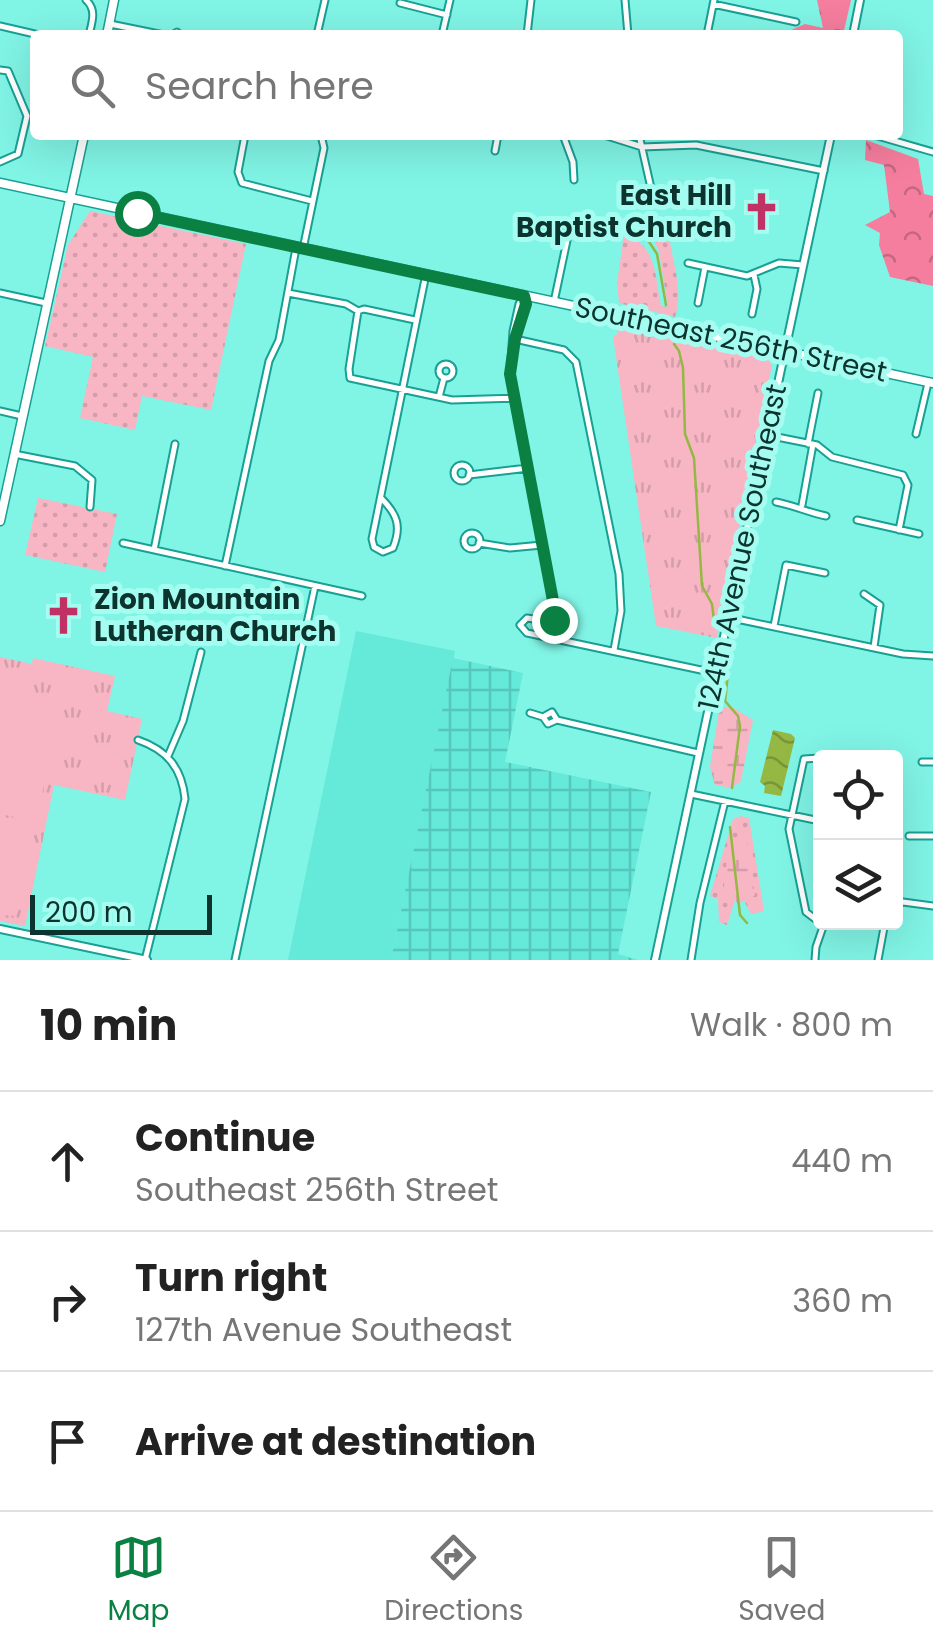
<!DOCTYPE html>
<meta charset="utf-8">
<style>
:root{--surface:#fff;--page:#f6f6f6;--text:#222;--muted:#767676;--line:#e0e0e0;--accent:#0b8043}
body{margin:0;font-family:Poppins,sans-serif;background:var(--page);color:var(--text)}
.controls{position:absolute;right:30px;bottom:30px;display:grid;overflow:hidden;border-radius:10px;box-shadow:0 10px 40px #0002}
.controls button{width:90px;height:90px;display:grid;place-items:center;padding:0;border:0;border-bottom:2px solid var(--line);background:var(--surface);color:var(--text);font:50px sans-serif}
.scale{position:absolute;left:30px;bottom:25px;width:182px;box-sizing:border-box;padding-left:10px;border:5px solid #0c332e;border-top:0;font-size:28px;line-height:35px;white-space:nowrap;color:#0c332e;-webkit-text-stroke:8px #a5fdf1;paint-order:stroke}
.stop{position:absolute;width:30px;height:30px;margin:-22px;border:8px solid #0b8043;border-radius:50%;background:#fff}
.stop.end{background:#0b8043;border-color:#fff;box-shadow:0 2px 10px #0008}
.list{margin:0;padding:0;list-style:none}
h2{display:flex;justify-content:space-between;align-items:center;height:130px;margin:0;padding:0 40px;font-size:42px}
h2 small{font-size:32px;font-weight:400;color:var(--muted)}
.list li{display:grid;grid-template-columns:65px 1fr auto;gap:30px;align-items:center;box-sizing:border-box;height:140px;padding:0 40px;border-top:2px solid var(--line)}
.list b{display:block;font-size:38px;white-space:nowrap}
.list p{margin:0;font-size:32px;white-space:nowrap;color:var(--muted)}
.list em{font-size:32px;font-style:normal;color:var(--muted)}
.icon{flex:none;width:55px;height:55px;fill:none;stroke:currentColor;stroke-width:2;stroke-linecap:round;stroke-linejoin:round}
.map{position:relative;flex:none;width:933px;height:960px;overflow:hidden}
.search{position:absolute;background:var(--surface);box-shadow:0 10px 40px #0002;left:30px;right:30px;top:30px;height:110px;display:flex;align-items:center;gap:25px;box-sizing:border-box;padding:0 35px;border-radius:10px;color:var(--muted);font-size:38px}
.sheet{height:550px;background:var(--surface)}
nav{display:flex;justify-content:space-around;align-items:center;box-sizing:border-box;height:140px;border-top:2px solid var(--line);background:var(--surface);font-size:28px;color:var(--muted)}
nav a{display:grid;justify-items:center;gap:5px}
nav .on{color:var(--accent)}
.map>svg:first-child{display:block}
.built{fill:#65e9d9}
.industrial{fill:url(#industrial-grid)}
.grass{fill:url(#grass-dots)}
.forest{fill:url(#forest-crowns)}
.wetland{fill:url(#wetland-marsh)}
.park{fill:url(#park-tufts)}
.garden{fill:#f8b6c4}
.water{fill:url(#water-waves)}
.lines{fill:none;stroke-linecap:round;stroke-linejoin:round}
.stream{stroke:#94b843;stroke-width:2.5}
.minor-casing{stroke:#18a094;stroke-width:9}
.tertiary-casing{stroke:#18a094;stroke-width:10}
.secondary-casing{stroke:#18a094;stroke-width:11}
.minor{stroke:#fff;stroke-width:5}
.tertiary{stroke:#fff;stroke-width:6}
.secondary{stroke:#fff;stroke-width:8}
.route{stroke:#0b8043;stroke-width:12}
.labels{text-anchor:middle;stroke-width:10;stroke-linejoin:round;paint-order:stroke}
.poi-label{font-size:28px;font-weight:bold;fill:#0c332e;stroke:#a5fdf1;text-anchor:end}
.street-label{font-size:28px;fill:#0c332e;stroke:#a5fdf1}
</style>
<div class="map">
<svg width="933" height="960" viewBox="0 0 933 960">
<defs>
<pattern id="industrial-grid" width="8" height="8" patternUnits="userSpaceOnUse" patternTransform="scale(2.5)"><rect width="8" height="8" fill="#65e9d9"/><path d="M0 4h8M4 0v8" fill="none" stroke="#56c8bb"/></pattern>
<pattern id="grass-dots" width="8" height="8" patternUnits="userSpaceOnUse" patternTransform="scale(2.5)"><rect width="8" height="8" fill="#f8b6c4"/><path d="M2 2h.1M6 6h.1" fill="none" stroke="#d39da9" stroke-width="1.8" stroke-linecap="round"/></pattern>
<pattern id="forest-crowns" width="20" height="18" patternUnits="userSpaceOnUse" patternTransform="scale(2.5)"><rect width="20" height="18" fill="#f57d9d"/><path d="M2 6a3 3 0 1 1 6 0M12 15a3 3 0 1 1 6 0" fill="none" stroke="#c56780"/></pattern>
<pattern id="wetland-marsh" width="20" height="14" patternUnits="userSpaceOnUse" patternTransform="scale(2.5)"><rect width="20" height="14" fill="#f8b6c4"/><path d="M1 5h8M5 5V1M11 12h8M15 12V8" fill="none" stroke="#d39da9"/></pattern>
<pattern id="park-tufts" width="24" height="20" patternUnits="userSpaceOnUse" patternTransform="scale(2.5)"><rect width="24" height="20" fill="#f8b6c4"/><path d="M3 7l-1-3M5 7V3M7 7l1-3M15 17l-1-3M17 17v-4M19 17l1-3" fill="none" stroke="#d39da9"/></pattern>
<pattern id="water-waves" width="16" height="10" patternUnits="userSpaceOnUse" patternTransform="scale(2.5)"><rect width="16" height="10" fill="#94b843"/><path d="M0 5q4-4 8 0t8 0" fill="none" stroke="#779638"/></pattern>
</defs>
<rect width="100%" height="100%" fill="#80f4e5"/>
<path class="built" d="M356 631 455 651 391 960H288Z"/>
<path class="industrial" d="M453 658 523 673 505 762 651 792 618 954 638 960H391Z"/>
<path class="grass" d="M90 211 246 244 211 410 142 396 135 430 80 418 93 357 45 346 68 245Z
M650 230 669 234C672 262 684 289 675 317L619 303 617 283 624 234C657 244 655 277 661 306L668 307 659 252Z
M38 498 117 514 105 572 25 555Z
M741 816 749 818 764 911 751 914 744 901 754 895 724 886 735 900 727 925 719 922 718 899 710 896 733 819Z"/>
<path class="forest" d="M817 0H851L843 35H793L791 30 805 24 823 28Z
M866 140 918 159 924 194 933 196V286L890 277 879 245 880 233 865 225 890 212 884 165 865 160Z"/>
<path class="wetland" d="M722 707 734 708 753 720 741 781 732 788 715 785 710 767 719 711Z
M746 839 755 895 738 904 724 886 728 849Z"/>
<path class="park" d="M629 324 766 357 772 365 717 638 656 626 613 337 618 333 615 325Z
M0 657 32 664 33 658 115 676 107 711 142 719 125 800 54 785 25 926 0 921Z"/>
<path class="garden" d="M0 701 56 718 38 818 33 821 0 814Z
M0 824 5 825 4 832 30 837 32 842 16 916 0 915Z"/>
<path class="water" d="M773 730 791 734 795 738 781 796 764 793 765 786 760 782Z"/>
<g class="lines">
<path class="stream" d="M640 228 657 254 666 305
M674 344 679 351 683 368 685 434 694 458 702 586 712 604 714 620
M730 655 725 701 738 716 740 726 732 788
M730 827 740 915 747 923"/>
<defs>
<path id="minor" d="M86 0C97 10 92 22 89 35
M625 0 628 35
M400 3 447 15
M713 4 796 22
M110 24 164 35
M0 26 39 35
M172 35 177 32 181 35
M317 35 325 0
M442 35 450 0
M527 35 531 0
M707 35 714 0
M0 70 8 71 27 116 18 154 0 162
M245 135 238 172 242 183 312 201
M563 135 573 162 574 180
M604 135 642 147 696 145 824 171
M639 135 651 188 660 193 678 195
M874 135 933 152
M495 151 498 135
M303 249 324 148 321 135
M688 263 747 276 779 263 803 265
M0 293 46 303
M288 293 346 304 358 311 364 309 415 320
M524 296 519 304 513 331 510 374 554 606 552 638
M554 302 569 231
M698 303 705 267
M358 311 349 369 350 378 452 400 514 398
M752 314 757 289 754 275
M515 339 564 350 576 362 619 574 621 611 614 650
M515 339 526 304 524 296
M439 371a7 7 0 1 1 14 0a7 7 0 1 1-14 0Z
M439 397 444 378
M0 411 22 416
M916 434 928 383
M767 435 817 445 832 457 903 475 908 485 899 530
M808 444 818 393
M14 454 75 466 92 480 90 507
M454 473a8 8 0 1 1 16 0a8 8 0 1 1-16 0Z
M469 475 528 468
M381 498C397 514 402 526 393 548L383 552 374 547 372 539 426 274
M776 502C796 506 807 512 826 516
M802 505 813 444
M857 520 919 534
M464 541a8 8 0 1 1 16 0a8 8 0 1 1-16 0Z
M123 543 362 596
M479 543 510 548 542 545
M154 550 175 444
M225 566 269 361 279 340 296 248
M864 594 880 605 874 647
M727 617 903 654 933 656
M553 622 527 618 520 625 527 633 715 673
M774 626 786 565 825 573
M530 713 543 717 548 724 557 720 552 712 543 717
M557 720 698 753
M138 740C167 750 182 768 185 799L145 960
M168 756 183 721 201 652
M820 758 804 759 789 829 806 912 823 925
M922 762H933
M691 794 820 821
M909 836H933
M896 905 903 902 933 906
M235 960 315 586
M691 960 700 903 725 801
M815 960 816 947 824 924
M878 960 885 922"/>
<path id="tertiary" d="M853 35 860 0
M0 929 147 960
M655 960 831 135"/>
<path id="secondary" d="M107 35 114 0
M0 183 933 383
M0 521 84 135"/>
</defs>
<use href="#minor" class="minor-casing"/>
<use href="#tertiary" class="tertiary-casing"/>
<use href="#secondary" class="secondary-casing"/>
<use href="#minor" class="minor"/>
<use href="#tertiary" class="tertiary"/>
<use href="#secondary" class="secondary"/>
</g>
<g class="lines">
<path class="route" d="M137 213 524 296 526 304 515 339 510 374 554 606V620"/>
</g>
<defs>
<symbol id="church-bare" viewBox="-9 -9 18 18"><path d="M-1.2-6h2.4v3.5h3.3v2.4h-3.3V6h-2.4V-.1h-3.3v-2.4h3.3Z" fill="#bf3263" stroke="#a5fdf1" stroke-width="2.5" paint-order="stroke"/></symbol>
</defs>
<g fill-rule="evenodd">
<use href="#church-bare" x="734" y="184" width="55" height="55"/>
<use href="#church-bare" x="36" y="588" width="55" height="55"/>
</g>
<g class="labels">
<g class="poi-label">
<text x="732" y="205">East Hill<tspan x="732" dy="32">Baptist Church</tspan></text>
<text x="94" y="609" text-anchor="start">Zion Mountain<tspan x="94" dy="32">Lutheran Church</tspan></text>
</g>
<g class="street-label">
<text transform="translate(731 339) rotate(12)" y="10">Southeast 256th Street</text>
<text transform="translate(742 547) rotate(-78)" y="10">124th Avenue Southeast</text>
</g>
</g>
</svg>
<div class="controls">
<button><svg class="icon" aria-label="locate" viewBox="0 0 24 24"><circle cx="12" cy="12" r="6"/><path d="M12 2v4M12 18v4M2 12h4M18 12h4"/></svg></button>
<button><svg class="icon" aria-label="layers" viewBox="0 0 24 24"><path d="M12 4l9 5-9 5-9-5zM3 14l9 5 9-5"/></svg></button>
</div>
<div class="scale">200 m</div>
<div class="stop" style="left:137px;top:213px"></div>
<div class="stop end" style="left:554px;top:620px"></div>
<div class="search"><svg class="icon" aria-label="search" viewBox="0 0 24 24"><circle cx="10" cy="10" r="6"/><path d="M15 15l6 6"/></svg>Search here</div>
</div>
<section class="sheet">
<h2>10 min<small>Walk · 800 m</small></h2>
<ul class="list">
<li><svg class="icon" aria-label="ahead" viewBox="0 0 24 24"><path d="M12 20V5M6 11l6-6 6 6"/></svg><div><b>Continue</b><p>Southeast 256th Street</p></div><em>440 m</em></li>
<li><svg class="icon" aria-label="right" viewBox="0 0 24 24"><path d="M7 20v-9h11M14 6l5 5-5 5"/></svg><div><b>Turn right</b><p>127th Avenue Southeast</p></div><em>360 m</em></li>
<li><svg class="icon" aria-label="arrive" viewBox="0 0 24 24"><path d="M6 21V4h12l-3 4 3 4H6"/></svg><div><b>Arrive at destination</b></div></li>
</ul>
</section>
<nav>
<a class="on"><svg class="icon" aria-label="map" viewBox="0 0 24 24"><path d="M3 6l6-2 6 2 6-2v14l-6 2-6-2-6 2zM9 4v14M15 6v14"/></svg>Map</a>
<a><svg class="icon" aria-label="directions" viewBox="0 0 24 24"><path d="M12 3l9 9-9 9-9-9zM9 14v-3h6M13 9l2 2-2 2"/></svg>Directions</a>
<a><svg class="icon" aria-label="saved" viewBox="0 0 24 24"><path d="M7 4h10v16l-5-4-5 4z"/></svg>Saved</a>
</nav>
